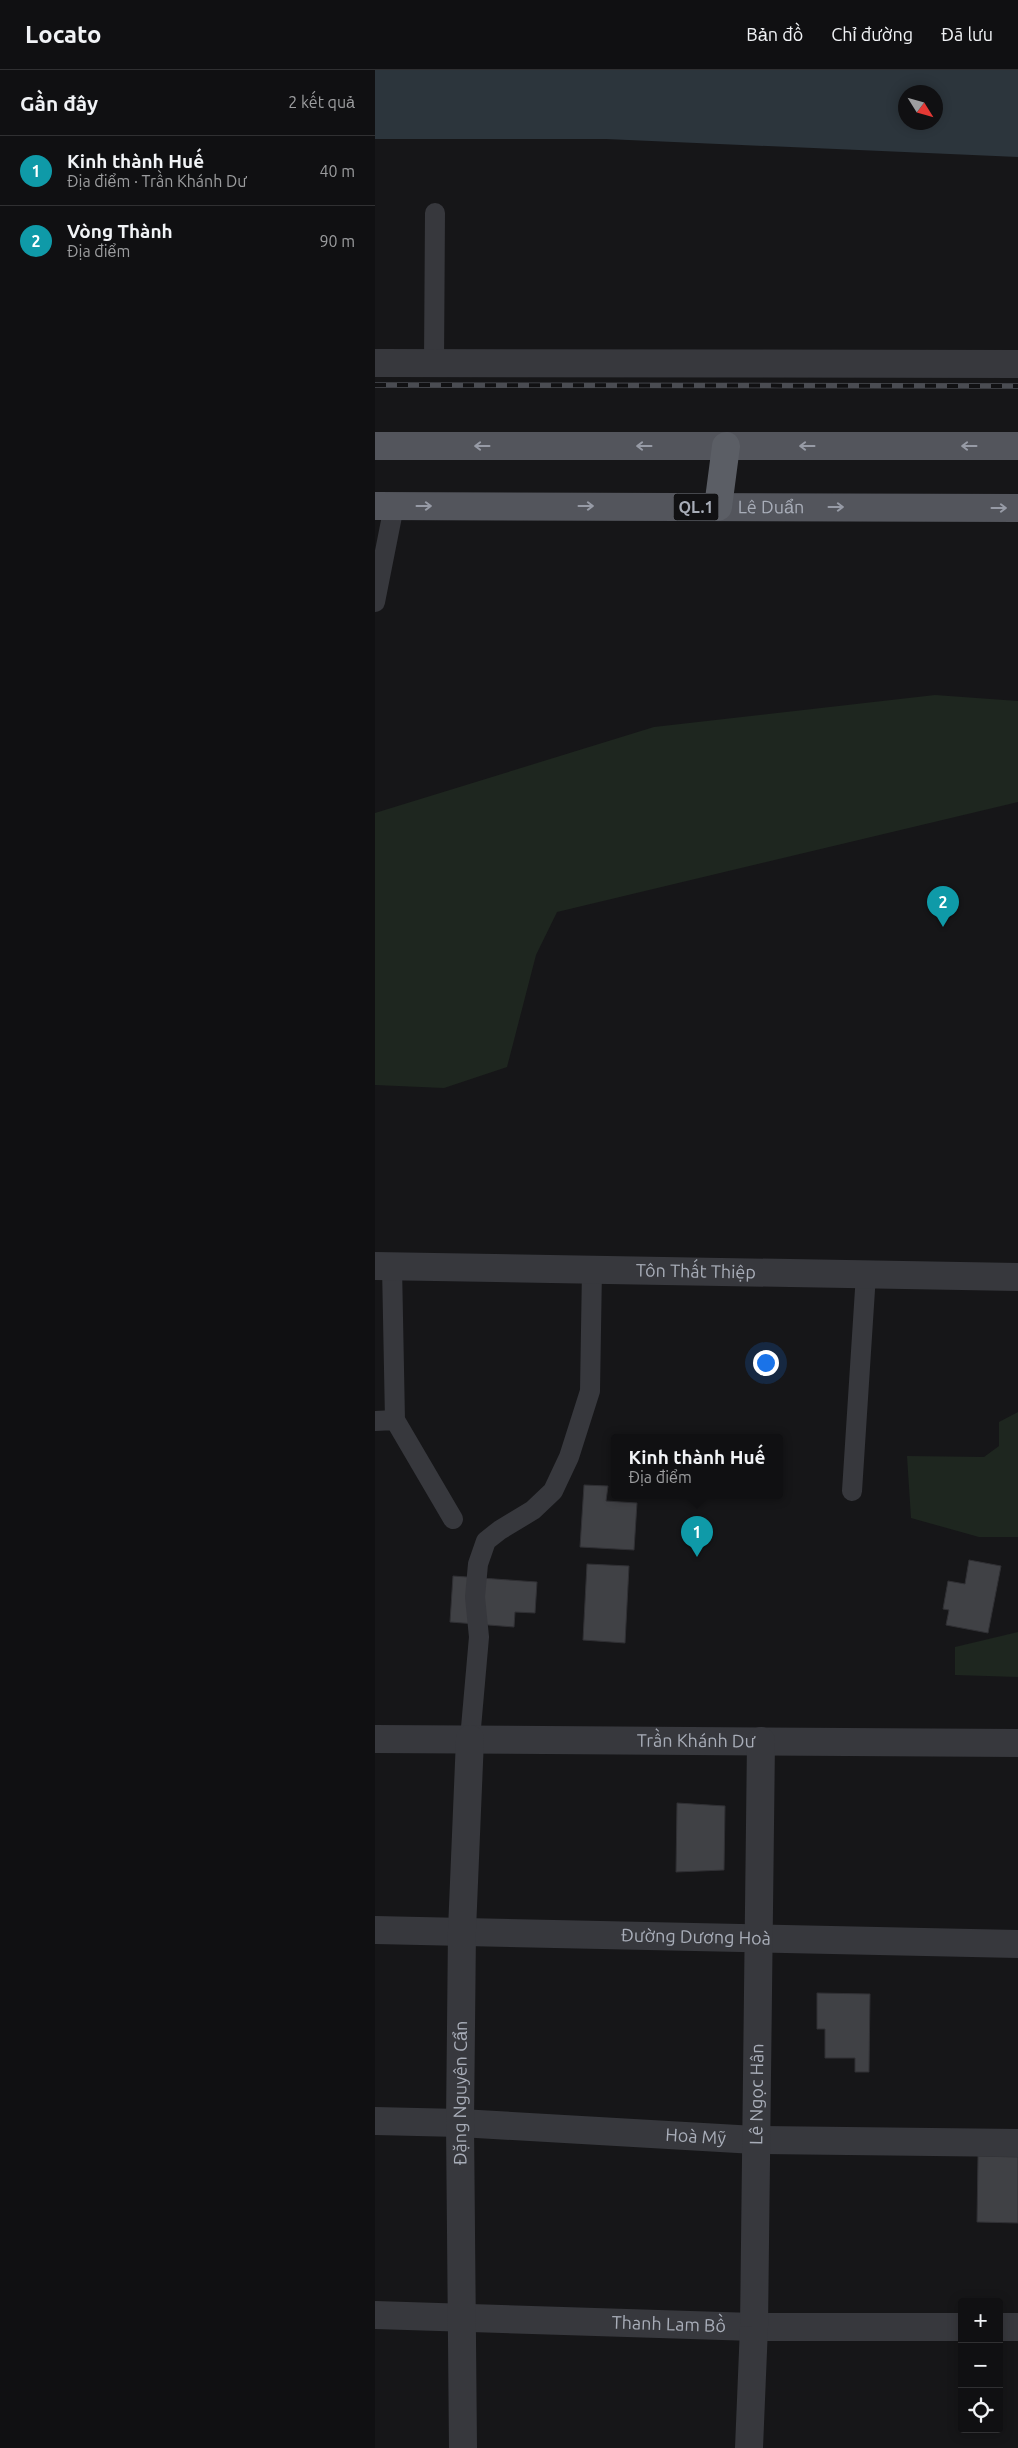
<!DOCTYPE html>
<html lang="vi">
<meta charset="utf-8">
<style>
:root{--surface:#101012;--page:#1e1e20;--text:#f1f3f6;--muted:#9c9d9f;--line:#303032;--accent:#0b8043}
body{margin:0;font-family:Ubuntu,sans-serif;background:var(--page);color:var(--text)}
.controls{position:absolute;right:15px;bottom:15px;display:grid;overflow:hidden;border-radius:5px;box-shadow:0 2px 12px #0003}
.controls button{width:45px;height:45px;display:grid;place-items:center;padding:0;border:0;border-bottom:1px solid var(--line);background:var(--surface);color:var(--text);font:25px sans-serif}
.compass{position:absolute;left:523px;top:15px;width:45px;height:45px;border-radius:50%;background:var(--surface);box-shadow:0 2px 12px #0003;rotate:127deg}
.you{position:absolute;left:390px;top:1292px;width:18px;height:18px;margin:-12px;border:4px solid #fff;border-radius:50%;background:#1a73e8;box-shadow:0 0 0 8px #1a73e833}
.badge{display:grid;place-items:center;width:32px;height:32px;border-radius:50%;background:var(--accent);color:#fff;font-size:16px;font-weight:700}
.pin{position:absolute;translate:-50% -41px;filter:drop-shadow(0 1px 2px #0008)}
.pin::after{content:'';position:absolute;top:26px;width:18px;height:15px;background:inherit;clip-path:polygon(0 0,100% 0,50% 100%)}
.popup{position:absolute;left:236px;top:1364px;width:172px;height:65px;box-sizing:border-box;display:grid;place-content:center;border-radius:5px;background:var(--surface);filter:drop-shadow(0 1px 4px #0005);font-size:16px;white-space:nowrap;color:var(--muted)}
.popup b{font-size:19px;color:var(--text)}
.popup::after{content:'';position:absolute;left:50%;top:100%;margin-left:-10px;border:10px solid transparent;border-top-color:var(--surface)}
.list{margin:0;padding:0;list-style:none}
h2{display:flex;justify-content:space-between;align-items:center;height:65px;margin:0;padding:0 20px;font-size:21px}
h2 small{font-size:16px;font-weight:400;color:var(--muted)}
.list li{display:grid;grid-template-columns:32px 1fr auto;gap:15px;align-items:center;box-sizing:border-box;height:70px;padding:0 20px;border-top:1px solid var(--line)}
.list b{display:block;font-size:19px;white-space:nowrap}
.list p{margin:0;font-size:16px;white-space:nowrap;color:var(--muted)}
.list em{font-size:16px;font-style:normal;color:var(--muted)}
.icon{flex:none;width:28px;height:28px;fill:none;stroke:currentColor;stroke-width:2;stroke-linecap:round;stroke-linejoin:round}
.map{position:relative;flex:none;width:643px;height:2378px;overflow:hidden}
header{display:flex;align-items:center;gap:30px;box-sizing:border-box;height:70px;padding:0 25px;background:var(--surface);border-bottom:1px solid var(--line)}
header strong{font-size:24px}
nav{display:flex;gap:28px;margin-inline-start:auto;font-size:18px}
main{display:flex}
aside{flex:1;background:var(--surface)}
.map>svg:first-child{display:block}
.green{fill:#1e261f}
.water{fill:#2c353c;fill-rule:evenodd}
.building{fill:#404145;stroke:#303034}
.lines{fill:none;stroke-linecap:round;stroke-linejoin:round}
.service{stroke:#37383d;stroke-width:20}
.minor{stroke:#37383d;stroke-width:28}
.tertiary{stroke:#37383d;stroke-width:28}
.primary{stroke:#53555c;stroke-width:28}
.trunk{stroke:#5b5e65;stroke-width:28}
.rail-casing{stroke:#4a4c52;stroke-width:5.5}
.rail{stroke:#111113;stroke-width:4;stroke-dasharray:11;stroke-linecap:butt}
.oneway{stroke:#979ba6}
.labels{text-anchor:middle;stroke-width:4;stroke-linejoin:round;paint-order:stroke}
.shield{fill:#111113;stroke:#7b7e86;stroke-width:1}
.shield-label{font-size:16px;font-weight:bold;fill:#a8adb8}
.street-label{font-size:18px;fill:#a8adb8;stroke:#111113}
</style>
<header>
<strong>Locato</strong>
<nav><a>Bản đồ</a><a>Chỉ đường</a><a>Đã lưu</a></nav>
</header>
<main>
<aside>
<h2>Gần đây<small>2 kết quả</small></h2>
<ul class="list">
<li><span class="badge" style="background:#0f9aa8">1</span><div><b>Kinh thành Huế</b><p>Địa điểm · Trần Khánh Dư</p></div><em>40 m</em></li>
<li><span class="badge" style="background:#0f9aa8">2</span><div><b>Vòng Thành</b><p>Địa điểm</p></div><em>90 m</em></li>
</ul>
</aside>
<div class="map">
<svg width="643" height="2378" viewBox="0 0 643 2378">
<rect width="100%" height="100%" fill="#161618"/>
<path class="green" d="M560 625 643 631V732L182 842 161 885 132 997 69 1018 0 1015V743L279 657Z
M643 1342V1467H604L536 1448 532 1386 609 1387 624 1376V1352Z
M643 1562V1607L580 1605V1577Z"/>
<path class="water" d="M0 0H643V87L231 69H0ZM530 22H560V52H530Z"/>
<path class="building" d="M209 1415 233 1416 231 1431 262 1433 259 1480 205 1477Z
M594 1490 626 1496 613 1563 571 1555 574 1540 568 1539 573 1511 590 1514Z
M212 1494 254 1496 250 1573 208 1570Z
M78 1506 162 1512 160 1543 140 1542 139 1557 75 1552Z
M302 1733 350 1736 349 1800 301 1802Z
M442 1923 495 1924 494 2002H480V1988H450V1959H442Z
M603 2086 643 2087V2153L602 2152Z"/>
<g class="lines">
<path class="service" d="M59 293 60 143
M0 532 19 436
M17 1196 20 1350 78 1449
M0 1351 20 1350
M477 1421 491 1204
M95 1669 104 1567 100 1527 103 1494 111 1471 125 1460 158 1440 178 1421 194 1387 215 1321 217 1199"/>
<g class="minor">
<path d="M0 293 643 294"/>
<path id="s1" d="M0 1669 643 1673"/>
<path id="s2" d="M0 1860 643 1874"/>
<path id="s3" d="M0 2051 85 2053 380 2070 643 2073"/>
<path id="s4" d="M0 2245 379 2257H587"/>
<path d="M624 2257H643"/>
<path id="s5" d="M88 2378 85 2053 87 1860 95 1669"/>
<path id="s6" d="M374 2378 379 2257 386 1671"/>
</g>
<path class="tertiary" id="s7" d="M0 1196 643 1207"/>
<g class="primary">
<path d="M0 376H643"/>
<path id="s8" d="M0 436 643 438"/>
</g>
<path class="trunk" d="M343 437 351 376"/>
<defs>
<path id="rail" d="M0 315 643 316"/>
</defs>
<use href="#rail" class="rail-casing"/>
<use href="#rail" class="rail"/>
</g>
<defs><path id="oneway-shaft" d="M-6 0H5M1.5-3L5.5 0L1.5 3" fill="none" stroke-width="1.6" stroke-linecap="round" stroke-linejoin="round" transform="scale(1.25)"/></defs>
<g class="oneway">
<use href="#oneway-shaft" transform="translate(107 376) rotate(180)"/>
<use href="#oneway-shaft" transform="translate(269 376) rotate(-180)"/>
<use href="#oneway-shaft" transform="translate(432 376) rotate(-180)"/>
<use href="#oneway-shaft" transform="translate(594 376) rotate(-180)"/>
<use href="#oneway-shaft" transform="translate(49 436)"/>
<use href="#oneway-shaft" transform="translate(211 436)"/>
<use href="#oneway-shaft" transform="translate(461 437)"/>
<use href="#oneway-shaft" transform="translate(624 438)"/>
</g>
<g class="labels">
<rect class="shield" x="298.5" y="423.5" width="45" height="27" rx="4"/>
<g class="shield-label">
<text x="321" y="443">QL.1</text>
</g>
<g class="street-label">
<text dy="6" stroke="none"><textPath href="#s8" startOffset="396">Lê Duẩn</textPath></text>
<text dy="6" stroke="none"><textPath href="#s7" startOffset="321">Tôn Thất Thiệp</textPath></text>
<text dy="6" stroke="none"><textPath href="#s1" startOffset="321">Trần Khánh Dư</textPath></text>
<text dy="6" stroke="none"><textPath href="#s2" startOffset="321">Đường Dương Hoà</textPath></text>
<text dy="6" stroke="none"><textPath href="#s5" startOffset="355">Đặng Nguyên Cẩn</textPath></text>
<text dy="6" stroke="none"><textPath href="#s6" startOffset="354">Lê Ngọc Hân</textPath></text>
<text dy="6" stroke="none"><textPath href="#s3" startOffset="321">Hoà Mỹ</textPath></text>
<text dy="6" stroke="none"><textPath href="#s4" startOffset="294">Thanh Lam Bồ</textPath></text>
</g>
</g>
</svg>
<div class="controls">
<button>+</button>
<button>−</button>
<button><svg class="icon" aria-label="locate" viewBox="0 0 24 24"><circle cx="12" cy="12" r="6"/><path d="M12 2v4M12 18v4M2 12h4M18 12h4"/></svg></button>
</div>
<svg class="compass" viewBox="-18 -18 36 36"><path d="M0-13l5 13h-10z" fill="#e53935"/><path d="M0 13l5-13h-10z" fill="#9c9d9f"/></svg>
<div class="you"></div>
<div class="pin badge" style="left:322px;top:1487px;background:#0f9aa8">1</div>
<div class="popup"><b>Kinh thành Huế</b>Địa điểm</div>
<div class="pin badge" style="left:568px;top:857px;background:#0f9aa8">2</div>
</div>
</main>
